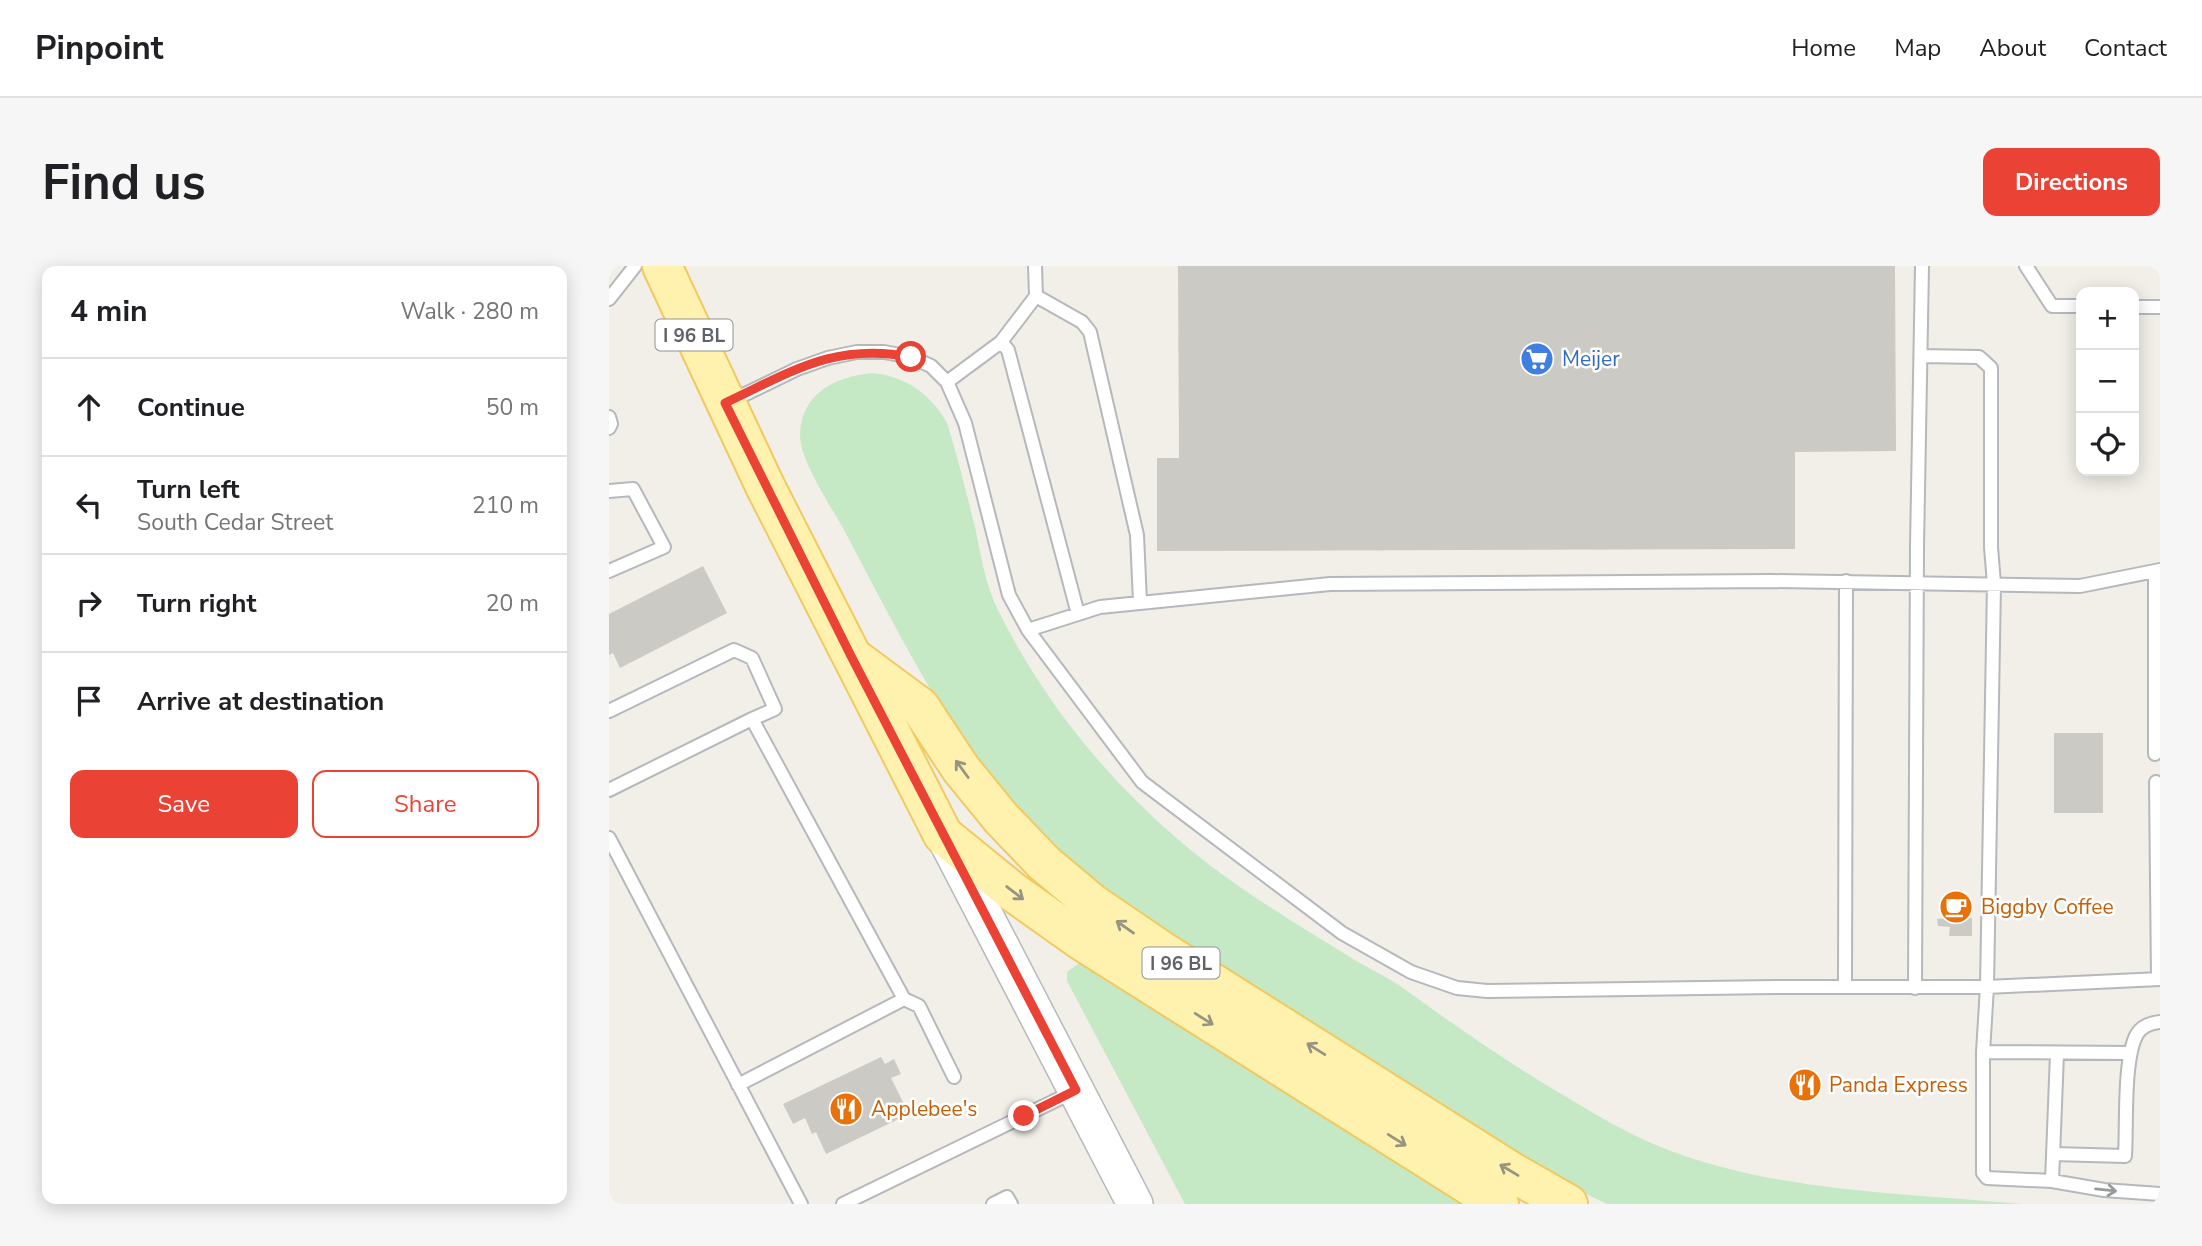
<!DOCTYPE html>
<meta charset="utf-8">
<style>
:root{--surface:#fff;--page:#f6f6f6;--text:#202124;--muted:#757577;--line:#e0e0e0;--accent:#ea4335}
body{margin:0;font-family:"Nunito Sans",sans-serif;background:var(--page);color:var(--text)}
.controls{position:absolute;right:21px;top:21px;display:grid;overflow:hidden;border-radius:14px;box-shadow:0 4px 18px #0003}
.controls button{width:63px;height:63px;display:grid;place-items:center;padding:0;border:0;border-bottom:2px solid var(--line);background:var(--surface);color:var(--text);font:35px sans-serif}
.stop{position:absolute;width:21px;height:21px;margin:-16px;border:5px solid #ea4335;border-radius:50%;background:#fff}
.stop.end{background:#ea4335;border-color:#fff;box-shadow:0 2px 7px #0008}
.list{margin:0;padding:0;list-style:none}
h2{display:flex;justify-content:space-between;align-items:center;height:91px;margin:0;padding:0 28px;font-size:30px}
h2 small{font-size:23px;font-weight:400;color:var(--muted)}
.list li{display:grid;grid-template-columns:46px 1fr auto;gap:21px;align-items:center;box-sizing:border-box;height:98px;padding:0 28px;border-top:2px solid var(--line)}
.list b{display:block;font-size:26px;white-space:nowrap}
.list p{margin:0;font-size:23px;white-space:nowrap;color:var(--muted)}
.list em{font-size:23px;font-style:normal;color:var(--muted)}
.actions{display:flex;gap:14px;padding:21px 28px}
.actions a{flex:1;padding:16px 0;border:2px solid var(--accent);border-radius:14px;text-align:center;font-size:24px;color:var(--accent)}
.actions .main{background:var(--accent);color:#fff}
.icon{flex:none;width:38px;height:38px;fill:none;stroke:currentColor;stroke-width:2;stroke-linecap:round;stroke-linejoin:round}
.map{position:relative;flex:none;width:1551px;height:938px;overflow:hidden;border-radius:14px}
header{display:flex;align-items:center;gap:42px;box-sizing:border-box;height:98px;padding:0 35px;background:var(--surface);border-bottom:2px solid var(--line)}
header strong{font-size:33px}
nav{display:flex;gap:38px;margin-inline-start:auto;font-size:24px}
.intro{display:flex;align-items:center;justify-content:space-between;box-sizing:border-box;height:168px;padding:0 42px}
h1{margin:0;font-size:49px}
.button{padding:18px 32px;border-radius:14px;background:var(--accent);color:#fff;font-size:24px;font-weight:700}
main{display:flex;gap:42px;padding:0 42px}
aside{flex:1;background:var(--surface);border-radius:14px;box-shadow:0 4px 18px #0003}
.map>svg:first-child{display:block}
.green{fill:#c5e8c5}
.building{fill:#cccac5}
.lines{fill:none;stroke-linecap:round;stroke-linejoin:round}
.service-casing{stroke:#b5b8bc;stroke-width:16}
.secondary-casing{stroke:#b6babf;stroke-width:38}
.primary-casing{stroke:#f2c960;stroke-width:42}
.service{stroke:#fff;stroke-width:12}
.secondary{stroke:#fff;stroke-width:35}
.primary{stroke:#fff2af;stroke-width:38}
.oneway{stroke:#979581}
.oneway2{stroke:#979a9d}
.route{stroke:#ea4335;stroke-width:9}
.labels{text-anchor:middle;stroke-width:5;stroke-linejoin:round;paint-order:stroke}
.shield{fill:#fff;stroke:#8f9295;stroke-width:2}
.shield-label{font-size:19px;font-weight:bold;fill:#5f6368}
.shop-label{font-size:21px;fill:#366cbe;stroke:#fff;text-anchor:start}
.food-label{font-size:21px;fill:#c56008;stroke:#fff;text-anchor:start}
</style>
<header>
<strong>Pinpoint</strong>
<nav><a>Home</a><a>Map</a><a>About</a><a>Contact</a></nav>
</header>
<div class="intro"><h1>Find us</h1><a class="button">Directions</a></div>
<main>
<aside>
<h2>4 min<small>Walk · 280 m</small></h2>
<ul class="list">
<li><svg class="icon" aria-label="ahead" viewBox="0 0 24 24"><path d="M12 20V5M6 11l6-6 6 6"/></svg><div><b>Continue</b></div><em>50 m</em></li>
<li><svg class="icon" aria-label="left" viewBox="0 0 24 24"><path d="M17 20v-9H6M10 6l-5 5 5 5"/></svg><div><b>Turn left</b><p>South Cedar Street</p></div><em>210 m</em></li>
<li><svg class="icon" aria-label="right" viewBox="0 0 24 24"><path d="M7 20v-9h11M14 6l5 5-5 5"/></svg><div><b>Turn right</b></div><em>20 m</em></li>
<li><svg class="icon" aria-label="arrive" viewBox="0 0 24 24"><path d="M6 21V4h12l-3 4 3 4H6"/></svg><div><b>Arrive at destination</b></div></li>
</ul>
<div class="actions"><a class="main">Save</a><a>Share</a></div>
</aside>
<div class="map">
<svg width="1551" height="938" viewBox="0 0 1551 938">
<rect width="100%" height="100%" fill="#f1efe8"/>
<path class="green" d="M263 107C296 110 322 128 338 157 349 192 357 226 366 261 372 289 376 318 389 344 446 460 537 559 644 630 676 651 708 671 741 691 757 701 775 709 791 720 847 760 903 800 964 835 999 856 1034 876 1073 889 1181 926 1300 928 1413 938H998L957 918 506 632C467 599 426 567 393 527 331 453 281 350 235 264 222 240 191 195 191 169 192 127 226 111 263 107Z
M476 697 857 938H576L458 715V706L469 698Z"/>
<path class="building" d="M569 0H1286L1287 185 1186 186V283L548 285V192H570Z
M94 300 118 347 11 402 4 387 0 389V348Z
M1445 467H1494V547H1445Z
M1341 630H1354L1352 651 1363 652V670H1340L1341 661 1329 660 1328 653 1341 652Z
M272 791 276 798 285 793 292 808 282 812 300 848 217 888 207 866 203 868 196 852 184 858 174 838Z"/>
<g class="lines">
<defs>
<path id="service" d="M1417 0 1443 40H1472
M427 30 473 56 481 66 528 269 531 336
M0 33 26 0
M1525 41H1551
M392 76 399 84 469 348
M1312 90 1370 91 1382 102V281L1385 318 1378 721 1374 786V907L1378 912 1443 915 1495 924 1551 928
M338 116 392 76 427 30 426 0
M120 136 188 103 219 92 248 86H275L302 91 322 100 338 116 356 157 400 329 419 364 533 516 733 667 802 706 848 722 878 725 1166 721H1378L1551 713
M0 151 2 158 0 162
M0 225 24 223 55 281 0 305
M419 364 491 341 721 318 1163 315 1471 320 1551 304
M0 445 125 384 143 392 166 443 143 453
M1546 488V305
M1547 516 1549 713
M0 524 143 453 295 733 129 819
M0 572 192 938
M1236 721 1237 315
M1306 722 1308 281 1313 0
M295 733 310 740 345 811
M1374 786 1521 787
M1444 888 1516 890C1518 859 1514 793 1528 768 1533 760 1541 757 1551 756
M1443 915 1448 788
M234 938 464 826
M384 938 398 931 402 938"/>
<path id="secondary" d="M336 572 526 938"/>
<path id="primary" d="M53 0 156 220 334 569 404 626 473 675 890 938
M249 395 311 441 352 503 392 552 435 597 484 638 553 685 713 786 903 906 959 938"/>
</defs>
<use href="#service" class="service-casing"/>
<use href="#secondary" class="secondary-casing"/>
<use href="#primary" class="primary-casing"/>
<use href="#service" class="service"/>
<use href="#secondary" class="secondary"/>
<use href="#primary" class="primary"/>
</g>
<defs><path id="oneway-shaft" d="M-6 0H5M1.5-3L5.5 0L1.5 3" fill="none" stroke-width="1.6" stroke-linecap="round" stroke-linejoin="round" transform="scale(1.75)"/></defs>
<g class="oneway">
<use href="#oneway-shaft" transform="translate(353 503) rotate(-126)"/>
<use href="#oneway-shaft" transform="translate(406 627) rotate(38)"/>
<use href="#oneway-shaft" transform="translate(516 661) rotate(-145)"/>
<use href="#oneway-shaft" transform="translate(595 753) rotate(32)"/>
<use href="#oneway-shaft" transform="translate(707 783) rotate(-148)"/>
<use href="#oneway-shaft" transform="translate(788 874) rotate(32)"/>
<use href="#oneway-shaft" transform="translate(900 904) rotate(-149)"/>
</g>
<use class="oneway2" href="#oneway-shaft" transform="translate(1497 924) rotate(6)"/>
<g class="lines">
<path class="route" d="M302 91C226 76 182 106 116 137L242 390 467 824 415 850"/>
</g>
<defs>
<symbol id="supermarket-disc" viewBox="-11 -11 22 22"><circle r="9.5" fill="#3f7fe0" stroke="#fff"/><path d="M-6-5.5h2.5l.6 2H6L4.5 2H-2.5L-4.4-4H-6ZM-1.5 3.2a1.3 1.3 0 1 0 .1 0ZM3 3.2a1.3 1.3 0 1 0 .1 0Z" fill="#fff"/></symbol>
<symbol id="cafe-disc" viewBox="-11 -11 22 22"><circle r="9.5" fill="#e8710a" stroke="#fff"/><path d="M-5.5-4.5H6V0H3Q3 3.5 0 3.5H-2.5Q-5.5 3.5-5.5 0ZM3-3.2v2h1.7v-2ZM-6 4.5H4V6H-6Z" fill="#fff"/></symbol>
<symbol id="restaurant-disc" viewBox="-11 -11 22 22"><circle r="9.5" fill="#e8710a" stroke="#fff"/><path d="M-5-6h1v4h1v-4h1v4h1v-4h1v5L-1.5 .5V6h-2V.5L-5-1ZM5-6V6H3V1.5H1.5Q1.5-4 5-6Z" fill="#fff"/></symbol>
</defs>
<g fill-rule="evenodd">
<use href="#supermarket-disc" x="909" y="74" width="38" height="38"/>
<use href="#cafe-disc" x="1328" y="622" width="38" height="38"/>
<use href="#restaurant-disc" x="1177" y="800" width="38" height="38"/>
<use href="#restaurant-disc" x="218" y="824" width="38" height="38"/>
</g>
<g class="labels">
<g class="shield">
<rect x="46.5" y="53.5" width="77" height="31" rx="5"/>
<rect x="533.5" y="681.5" width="77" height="31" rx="5"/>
</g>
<g class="shield-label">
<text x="85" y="76">I 96 BL</text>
<text x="572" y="704">I 96 BL</text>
</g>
<g class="shop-label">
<text x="953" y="100">Meijer</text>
</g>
<g class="food-label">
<text x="1372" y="648">Biggby Coffee</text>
<text x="1220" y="826">Panda Express</text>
<text x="262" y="850">Applebee's</text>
</g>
</g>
</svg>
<div class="controls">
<button>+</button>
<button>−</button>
<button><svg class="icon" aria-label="locate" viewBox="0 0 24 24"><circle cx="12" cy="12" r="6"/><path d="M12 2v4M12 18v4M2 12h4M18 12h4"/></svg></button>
</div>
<div class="stop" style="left:302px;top:91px"></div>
<div class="stop end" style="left:415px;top:850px"></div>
</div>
</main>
